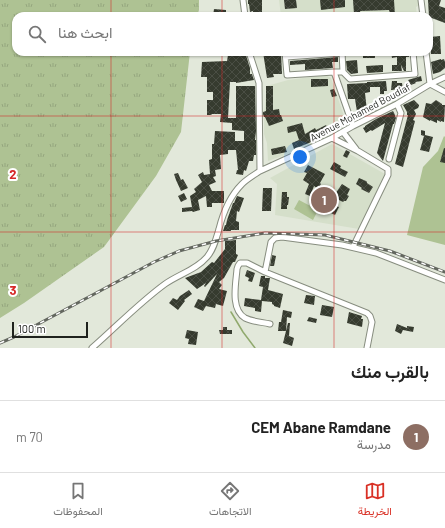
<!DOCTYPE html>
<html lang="ar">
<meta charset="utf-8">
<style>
:root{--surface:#fff;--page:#f2f2f2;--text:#222;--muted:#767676;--line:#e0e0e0;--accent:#d93025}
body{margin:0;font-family:Barlow,Vazirmatn,sans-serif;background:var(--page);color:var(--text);direction:rtl}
.scale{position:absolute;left:12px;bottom:10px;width:76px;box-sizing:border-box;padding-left:4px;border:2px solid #1f221d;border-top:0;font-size:11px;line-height:14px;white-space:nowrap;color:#1f221d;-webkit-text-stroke:3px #fff;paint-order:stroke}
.you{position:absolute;left:300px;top:157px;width:14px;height:14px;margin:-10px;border:3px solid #fff;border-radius:50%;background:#1a73e8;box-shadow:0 0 0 6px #1a73e833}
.badge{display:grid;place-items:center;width:26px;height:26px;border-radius:50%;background:var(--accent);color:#fff;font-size:13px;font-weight:700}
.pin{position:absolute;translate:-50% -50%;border:2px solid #fff;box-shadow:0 1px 4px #0006}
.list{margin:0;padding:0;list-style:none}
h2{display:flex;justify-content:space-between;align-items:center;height:52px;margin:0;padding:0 16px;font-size:17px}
h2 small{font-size:13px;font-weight:400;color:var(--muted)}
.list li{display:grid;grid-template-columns:26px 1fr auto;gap:12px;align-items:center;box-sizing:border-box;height:72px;padding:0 16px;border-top:1px solid var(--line)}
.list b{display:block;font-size:15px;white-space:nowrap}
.list p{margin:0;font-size:13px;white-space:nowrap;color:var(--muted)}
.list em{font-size:13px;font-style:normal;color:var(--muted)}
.icon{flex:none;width:22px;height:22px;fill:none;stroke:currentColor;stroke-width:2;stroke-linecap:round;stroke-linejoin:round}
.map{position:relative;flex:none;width:445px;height:348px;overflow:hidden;direction:ltr}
.search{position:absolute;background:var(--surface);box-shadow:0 1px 3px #0004;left:12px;right:12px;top:12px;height:44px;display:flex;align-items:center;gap:10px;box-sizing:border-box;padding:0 14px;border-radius:12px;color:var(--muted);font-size:15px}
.sheet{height:124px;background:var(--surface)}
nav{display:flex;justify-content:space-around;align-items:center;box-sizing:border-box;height:56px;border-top:1px solid var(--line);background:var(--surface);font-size:11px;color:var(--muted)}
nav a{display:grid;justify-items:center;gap:2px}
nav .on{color:var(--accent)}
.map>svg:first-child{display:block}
.built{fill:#d5dfca}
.grass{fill:url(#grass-tufts)}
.green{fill:#aec293}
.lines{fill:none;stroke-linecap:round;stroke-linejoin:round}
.stream{stroke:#90a96d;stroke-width:1.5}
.building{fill:url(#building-cross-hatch)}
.minor-casing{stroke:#878d7f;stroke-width:7}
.minor{stroke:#fff;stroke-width:5}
.rail-casing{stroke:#63675f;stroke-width:3}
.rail{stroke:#fff;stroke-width:1.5;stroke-dasharray:4.5;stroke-linecap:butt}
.grid{fill:none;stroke:#d62828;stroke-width:1;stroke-opacity:0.55}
.labels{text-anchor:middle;stroke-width:4;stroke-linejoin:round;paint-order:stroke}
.street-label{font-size:10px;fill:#1f221d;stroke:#fff}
.grid-label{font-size:13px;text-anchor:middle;font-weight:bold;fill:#d62828;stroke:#fff;stroke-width:4;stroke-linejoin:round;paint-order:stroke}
</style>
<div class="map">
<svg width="445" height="348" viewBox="0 0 445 348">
<defs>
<pattern id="grass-tufts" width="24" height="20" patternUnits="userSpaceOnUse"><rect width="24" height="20" fill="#aec293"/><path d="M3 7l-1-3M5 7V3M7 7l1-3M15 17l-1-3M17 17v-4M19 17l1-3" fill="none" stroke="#95a67e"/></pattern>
<pattern id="building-cross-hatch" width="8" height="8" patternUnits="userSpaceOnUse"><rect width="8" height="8" fill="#363b2f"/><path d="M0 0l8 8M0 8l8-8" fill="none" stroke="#4a4e44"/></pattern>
</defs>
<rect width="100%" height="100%" fill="#e2e8da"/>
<path class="built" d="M279 0H419V5L416 7 417 16H281Z
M326 75 331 78 345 119 343 126 314 143 293 152 268 161 267 143 264 134V114L267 86 288 80Z
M332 144 385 174 359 229 275 215 277 184 270 178Z"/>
<path class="grass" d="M0 0H199V10L197 16H16V52H190L181 132 156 176 104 247 24 303 0 318Z"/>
<path class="green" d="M444 136 445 137V245L407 235 423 167 438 151Z
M299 200 318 210 313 220 294 209Z"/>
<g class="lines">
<path class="stream" d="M231 312 243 332 255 348"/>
</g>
<path class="building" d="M248 0H262V14L261 15V16H253V11L250 12 249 4H248Z
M284 0H296L297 8 285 9Z
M320 0H345V7L321 10Z
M353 0H394L395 16H390V11L389 12V10L360 11 361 14H354Z
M428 0H441L439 6 445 8V23L429 17Z
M214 9 226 10V16H213Z
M440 36 441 54H431L430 37Z
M234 52H245L250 68V74H252L254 80 236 83V82H230L228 118H236V86H255L256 131 255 140H256V155H254L253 161H249L246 171 244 170 243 175 236 174 237 170H238L236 150H228V154L220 155 221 169 215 170 216 176 213 177 216 182 209 185 212 191H224V203H212V207H207L206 196 198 200 200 210 193 212 192 211 182 212V208L192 207 190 196 196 192 194 189 202 182 198 175 203 172 204 175 210 174 209 160 212 159V144H214L215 131 235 132V141H244V131L232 130V123L220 122 221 114H212L211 115H207V100H213V92H207V77H201L202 62 227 61 228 55 234 56Z
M263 52H268V54H277V52H281L282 74H273L274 77 267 78Z
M363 52H375V58H363Z
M391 52H409V57H406V71H404L401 65 402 71H392V65H397V57L392 58Z
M338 57V62H332L333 68 305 70V64L290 65V61Z
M441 59V60L444 59 445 62V68L440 72 433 74 431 62Z
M357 60 358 73 351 74 347 70 346 61Z
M383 65V72L367 73 366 66Z
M421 76 422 81 415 82 416 83 411 85 408 80Z
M311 79H328V86L311 87Z
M386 81 387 91H384V94H380V87H370V92L365 93 367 111 357 112 355 99H348L347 84 367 83V82Z
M392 81H397V83H402L403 89 391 90Z
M266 86H273V110L279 109 280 115H281L283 121 269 126 265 117H264L263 114V112L266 111Z
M334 89 337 96 332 97 330 90Z
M414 100 419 105V106L418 108 414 110 416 114 413 120 415 121 403 167 395 164 408 115H407V112L403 105Z
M436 100 442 104V105H445L444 122 441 121V122L437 120V123L430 120V121L423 117 426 103 431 104Z
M393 111 395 115V116L396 118 394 124H393L383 161 377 153 385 123 372 131 371 130 366 133 363 128 365 127V126L376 119Z
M302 123 305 134 315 128 316 130 326 125 329 131 309 143 294 149 292 143 299 140 296 131 288 133 287 127Z
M421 130 425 131V135L433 137 429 152 420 150 424 136 421 135Z
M285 146 287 152 272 155 271 149Z
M444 148H445V163L440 162Z
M346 150 350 152 347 158 343 156Z
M334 162 341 166 340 168 348 172 345 177 330 169Z
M308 165 325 174 320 183 321 184 318 189 314 186 310 196 305 194 309 184 303 180 307 173 304 172Z
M178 173 181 180 183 179 188 188 181 191 176 180 174 174Z
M359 178 366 181 367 182V183L373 187 369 193 361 189 362 188 356 184Z
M342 184 350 189 347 195 349 196 346 201H344L343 202 333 197Z
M263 188H272L271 211H262Z
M282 192H287V197H289V198L288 205H287V209H281Z
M184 193 187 199 181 202 178 196Z
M237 196 244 198 239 212 237 211 236 221 239 222V230H231V231H223L225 225H226L227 220 232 206 233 203H234Z
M329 203 339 207 335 215 325 210Z
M236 240V254L238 255 235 262H233L224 278 219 282 222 285 219 289 227 291 223 306 216 304 215 308 206 306 203 311 194 307 198 299 204 301 217 274 205 287 204 286 206 283 197 289 185 278 201 272 212 262 214 263 225 249V241Z
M272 255 276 256 274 266H270Z
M247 270 255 273 252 282 248 281 249 278 245 276Z
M261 276H265V278H270L268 290 283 294 280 308 274 306V305L272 304V302L262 301 261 312 255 311V308L244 306 245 298 261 300 263 287 259 286Z
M189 290 192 294 184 300 185 301 178 310 169 303 173 298 177 300 180 296Z
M306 295 315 296 314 305 304 303Z
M322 305 334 307 332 317 320 315Z
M283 310 292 312 291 318 287 317 286 331H278L279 322H281Z
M349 312 362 316 361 319H363L362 327 347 323Z
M309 317 317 319 316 323 307 321Z
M288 323H290L289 336 294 338 292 346 283 343Z
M397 324 407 328V326L414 327 413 332 403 330 401 334 395 331Z
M223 327H227V330H232V334H220L219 330H223Z
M187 330 198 332 196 345 188 344 189 339 185 338Z"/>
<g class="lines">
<defs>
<path id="minor" d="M243 0 245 16
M421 0 423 16
M249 52 259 83 260 171
M285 52 287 75 334 72 353 126
M342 52 343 72
M426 52 430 84 445 92
M286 57 342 53
M334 72H343L350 79 415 74 413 52
M343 132 356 149
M332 138 358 151 388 169V175L353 247
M389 159 401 113 397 104
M265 272 271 242 275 238 282 237 342 245 376 253 445 280
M270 324C262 322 253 322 245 318 230 309 236 283 237 269L238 266 240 263H247L265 272 367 313 370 316 372 322 367 348
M92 348C116 327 139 303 165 284 179 274 196 270 207 257 214 249 216 239 219 229 223 213 230 196 242 184 247 179 254 175 260 171L332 138 353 126 397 104 430 84 445 77"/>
</defs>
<use href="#minor" class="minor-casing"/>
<use href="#minor" class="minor"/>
<defs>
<path id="rail" d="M0 343 14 337 154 262 179 251 216 241 265 233 325 235 390 251 445 272"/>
</defs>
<use href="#rail" class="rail-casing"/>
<use href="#rail" class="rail"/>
</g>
<path class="grid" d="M111 0V16M222 0V16M334 0V16M111 52V348M222 52V348M334 52V348M0 116H445M0 232H445"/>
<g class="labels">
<g class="street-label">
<text transform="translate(360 112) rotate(-28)" y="4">Avenue Mohamed Boudiaf</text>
</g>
</g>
<g class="grid-label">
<text x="13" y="179">2</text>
<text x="13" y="295">3</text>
</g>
</svg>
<div class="scale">100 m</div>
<div class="you"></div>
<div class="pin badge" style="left:324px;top:200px;background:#8d6e63">1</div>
<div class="search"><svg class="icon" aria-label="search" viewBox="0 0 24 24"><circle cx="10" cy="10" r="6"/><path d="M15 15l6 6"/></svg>ابحث هنا</div>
</div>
<section class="sheet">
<h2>بالقرب منك<small></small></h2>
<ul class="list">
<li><span class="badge" style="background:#8d6e63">1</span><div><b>CEM Abane Ramdane</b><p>مدرسة</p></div><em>70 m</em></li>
</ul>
</section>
<nav>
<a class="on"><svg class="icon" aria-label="map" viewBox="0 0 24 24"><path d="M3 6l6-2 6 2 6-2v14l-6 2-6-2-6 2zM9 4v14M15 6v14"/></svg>الخريطة</a>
<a><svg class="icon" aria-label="directions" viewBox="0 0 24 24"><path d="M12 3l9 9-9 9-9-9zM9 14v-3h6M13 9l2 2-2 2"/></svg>الاتجاهات</a>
<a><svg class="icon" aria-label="saved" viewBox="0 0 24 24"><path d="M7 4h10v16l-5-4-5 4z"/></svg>المحفوظات</a>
</nav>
